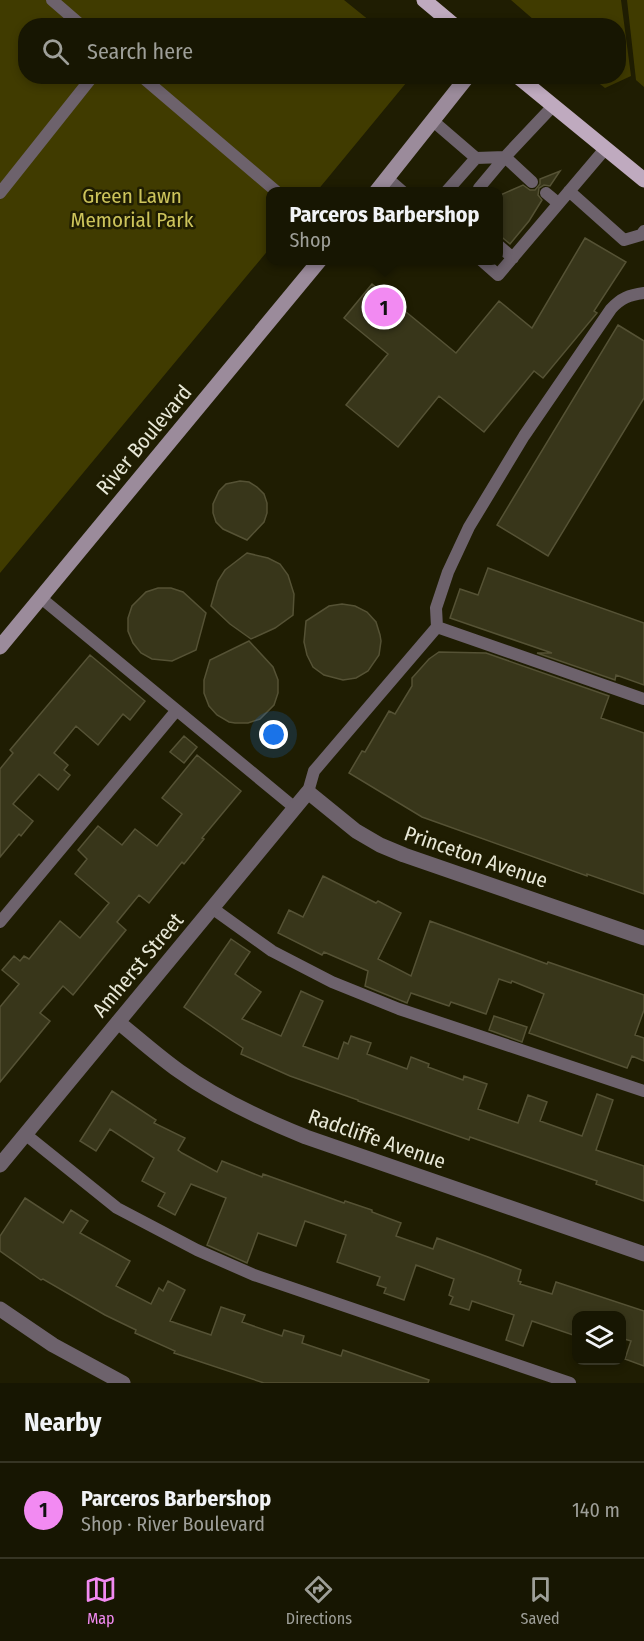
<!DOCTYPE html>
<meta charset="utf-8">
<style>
:root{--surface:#171602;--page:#242311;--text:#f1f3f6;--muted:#9e9f99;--line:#363524;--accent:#f28af2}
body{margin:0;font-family:"Fira Sans Condensed",sans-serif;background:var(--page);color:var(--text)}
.controls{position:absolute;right:18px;bottom:18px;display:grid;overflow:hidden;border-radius:12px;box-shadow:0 3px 9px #0003}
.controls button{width:54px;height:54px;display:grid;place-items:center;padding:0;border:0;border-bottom:2px solid var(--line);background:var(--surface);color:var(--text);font:30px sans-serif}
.you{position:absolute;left:274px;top:735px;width:21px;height:21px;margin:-15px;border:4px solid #fff;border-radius:50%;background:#1a73e8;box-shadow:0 0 0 9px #1a73e833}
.badge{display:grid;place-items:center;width:39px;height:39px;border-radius:50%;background:var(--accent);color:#111;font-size:20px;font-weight:700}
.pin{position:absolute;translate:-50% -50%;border:3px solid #fff;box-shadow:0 2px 6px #0006}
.popup{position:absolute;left:266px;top:187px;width:237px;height:78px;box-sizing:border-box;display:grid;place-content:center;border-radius:12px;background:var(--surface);filter:drop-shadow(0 2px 4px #0005);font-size:20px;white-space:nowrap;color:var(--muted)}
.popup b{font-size:22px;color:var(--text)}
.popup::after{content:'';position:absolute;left:50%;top:100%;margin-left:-12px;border:12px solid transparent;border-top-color:var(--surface)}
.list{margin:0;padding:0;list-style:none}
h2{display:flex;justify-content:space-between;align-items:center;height:78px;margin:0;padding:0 24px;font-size:26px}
h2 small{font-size:20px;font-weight:400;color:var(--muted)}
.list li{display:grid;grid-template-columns:39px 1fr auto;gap:18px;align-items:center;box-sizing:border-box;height:96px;padding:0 24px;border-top:2px solid var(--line)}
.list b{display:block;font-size:22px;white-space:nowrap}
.list p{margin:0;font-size:20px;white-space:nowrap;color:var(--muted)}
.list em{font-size:20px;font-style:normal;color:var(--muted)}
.icon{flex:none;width:33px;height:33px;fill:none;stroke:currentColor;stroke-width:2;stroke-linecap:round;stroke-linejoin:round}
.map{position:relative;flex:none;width:644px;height:1383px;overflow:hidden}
.search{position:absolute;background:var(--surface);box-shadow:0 3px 9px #0003;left:18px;right:18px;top:18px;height:66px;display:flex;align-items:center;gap:15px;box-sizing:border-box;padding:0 21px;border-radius:24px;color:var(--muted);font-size:22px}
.sheet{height:174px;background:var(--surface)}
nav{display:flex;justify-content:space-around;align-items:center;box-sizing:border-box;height:84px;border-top:2px solid var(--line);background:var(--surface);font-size:16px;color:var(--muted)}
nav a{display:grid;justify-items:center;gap:3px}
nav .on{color:var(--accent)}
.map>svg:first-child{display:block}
.green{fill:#403b00}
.building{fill:#38361a;stroke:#555235;stroke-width:1.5}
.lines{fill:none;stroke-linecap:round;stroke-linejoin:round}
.service{stroke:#6d626c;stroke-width:12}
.minor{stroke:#6d626c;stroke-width:15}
.secondary{stroke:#9b8b9b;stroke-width:15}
.primary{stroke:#bfaabf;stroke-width:15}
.labels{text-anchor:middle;stroke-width:5;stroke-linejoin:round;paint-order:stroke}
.park-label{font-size:21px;fill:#cdc45b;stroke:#1f1d02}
.street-label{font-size:21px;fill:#e8e8d7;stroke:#1f1d02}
</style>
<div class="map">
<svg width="644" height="1383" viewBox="0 0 644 1383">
<rect width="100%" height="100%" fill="#1f1d02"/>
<path class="green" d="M0 0H344L375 25 26 26V76L411 77 317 191 270 192V248L0 573Z
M511 0H621L631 76 605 88 591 77 618 76V26L535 25 534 20Z
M627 0H644V87L636 80Z"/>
<path class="building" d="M560 171 550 186 544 185 539 188 538 195 542 200 529 221 510 244 498 234V196L523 185 530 190H535L540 184V179Z
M585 238 626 262 594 311 597 313 543 378 534 371 484 432 439 396 398 447 346 405 388 354 344 318 372 284 456 353 499 301 532 328Z
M618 325 644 341V398L548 556 497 525Z
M240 481 249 482 257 487 264 494 267 503V513L264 522 247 540 223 529 216 522 213 513V504L219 491 226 484Z
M247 553 268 558 280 564 288 575 294 594 293 615 275 628 251 639 230 624 211 606 218 581 225 570Z
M488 568 644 623V685L616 675 615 680 537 653H552L450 618 460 589 478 595Z
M158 588H171L183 592 206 613 196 650 172 661 152 659 141 653 133 643 128 631V618L132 606 146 592Z
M342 604 355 606 367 612 376 622 380 635 381 641 379 655 368 671 356 678 343 680 324 675 313 667 307 655 304 642 306 621 329 606Z
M249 641 273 667 278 680V693L274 705 260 719 248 723H235L229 722 217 715 209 706 204 693V680L210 660Z
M439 652 486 653 609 696 601 718 644 733V894L587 874V876L422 817 349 773 362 751 365 752 389 711 395 714 412 686V678L429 659Z
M90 655 145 701 130 720 123 714 98 745 76 726 54 753 68 765 64 770 70 775 58 790 39 774 13 804 33 821 21 836 19 834 0 857V769L13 753 10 750Z
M184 736 197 747 184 763 170 752Z
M197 755 241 791 202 838 204 839 184 864 182 862 149 903 139 895 117 922 126 930 73 995 63 986 40 1013 50 1021 0 1082V1007L19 984 2 970 14 956 20 961 24 956 29 959 60 921 80 938 109 903 75 874 87 859 78 850 98 826 122 845 135 829 157 846 182 814 162 798Z
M323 876 376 903 378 901 401 913 378 959 411 976 430 921 547 964 548 962 644 995V1010L635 1035 644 1038V1061L632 1056 627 1068 529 1033 544 994 512 981 511 983 499 979 486 1014 451 1002 449 1006 411 993 407 1003 365 986 368 971 324 952 322 955 278 933 289 910 303 917Z
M231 939 250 952 235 974 261 992 242 1019 281 1036 301 991 323 1001 303 1046 338 1059 344 1042 348 1044 351 1036 371 1043 367 1054 407 1069 411 1057 429 1064 428 1067 463 1080 464 1076 487 1084 478 1109 518 1123 528 1095 547 1102 540 1121 582 1136 597 1094 613 1100 596 1150 644 1166V1201L596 1184 597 1181 470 1137 469 1140 358 1101V1100L290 1076 241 1054 243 1048 184 1007Z
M494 1016 527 1027 522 1042 489 1030Z
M112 1091 156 1120 154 1123 185 1138 178 1150 182 1153 217 1172 222 1161 262 1177 263 1174 344 1203 345 1201 372 1210V1212L401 1223 396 1236 433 1249 437 1238 488 1257 521 1270 518 1281 521 1282 520 1284 552 1294 556 1282 644 1311V1366L625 1359 631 1341 621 1338V1316H576V1336L532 1321 523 1346 506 1340 514 1315 472 1301 469 1310 450 1304 453 1297 449 1295 454 1279 416 1265 404 1300 384 1293 386 1288 377 1285 380 1277 337 1262 346 1235 305 1221 296 1246 258 1233 247 1263 207 1245 226 1198 191 1184 175 1215 158 1206 165 1193 142 1181 154 1158 110 1129 96 1151 80 1141Z
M25 1198 63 1223 71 1210 88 1221 80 1233 130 1261 116 1286 151 1304 159 1288 163 1291 168 1281 185 1290 170 1321 211 1335 221 1307 245 1315 242 1322 282 1336 284 1330 304 1336 302 1343 341 1356 343 1350 429 1380 428 1383H264L174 1353 175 1351 135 1333 136 1330 105 1315 43 1279 41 1280 0 1251V1236Z"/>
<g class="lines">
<path class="service" d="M52 0 82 26
M141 76 277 192
M433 121 476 158 446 192
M476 158 505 157 553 106
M387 178 403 192
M479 188 505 157 532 182
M569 191 624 240 641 235 644 231
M0 193 93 76
M546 193 558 203
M498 245 513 258
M481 260 498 275 605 149
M41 598 295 808
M437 627 436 608 448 572 469 527 524 436 611 309C621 298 629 295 644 293
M308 792 314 771 437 627 644 699
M212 908 272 951 332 982 399 1009 644 1091
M0 922 176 711
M25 1134 117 1208 197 1250 254 1275 570 1383"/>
<path class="minor" d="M118 1022C138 1038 158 1056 179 1071 218 1099 261 1119 306 1137L644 1254
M0 1165 308 792 356 831 380 845 404 855 644 938
M0 1309 53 1345 123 1383"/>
<path class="secondary" d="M376 192 468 76
M0 647 320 260"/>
<path class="primary" d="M424 0 455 26
M517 76 644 180"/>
</g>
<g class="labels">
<g class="park-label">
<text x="132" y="203">Green Lawn<tspan x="132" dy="24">Memorial Park</tspan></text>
</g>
<g class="street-label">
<text transform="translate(144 440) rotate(-50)" y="7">River Boulevard</text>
<text transform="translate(476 857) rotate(19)" y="7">Princeton Avenue</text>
<text transform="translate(138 965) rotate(-50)" y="7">Amherst Street</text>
<text transform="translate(377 1139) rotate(19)" y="7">Radcliffe Avenue</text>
</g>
</g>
</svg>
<div class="controls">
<button><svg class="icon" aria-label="layers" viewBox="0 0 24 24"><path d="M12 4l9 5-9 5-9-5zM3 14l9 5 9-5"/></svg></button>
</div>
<div class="you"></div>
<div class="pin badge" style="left:384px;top:307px">1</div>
<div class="popup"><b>Parceros Barbershop</b>Shop</div>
<div class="search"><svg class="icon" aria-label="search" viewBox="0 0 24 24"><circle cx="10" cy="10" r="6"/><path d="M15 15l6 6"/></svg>Search here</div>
</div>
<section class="sheet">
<h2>Nearby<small></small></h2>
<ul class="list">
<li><span class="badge">1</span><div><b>Parceros Barbershop</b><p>Shop · River Boulevard</p></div><em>140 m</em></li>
</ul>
</section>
<nav>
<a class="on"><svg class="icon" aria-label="map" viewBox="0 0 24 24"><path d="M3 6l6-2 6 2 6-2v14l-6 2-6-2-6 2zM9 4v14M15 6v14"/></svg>Map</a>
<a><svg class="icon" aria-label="directions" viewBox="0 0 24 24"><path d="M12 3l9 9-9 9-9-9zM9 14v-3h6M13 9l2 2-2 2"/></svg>Directions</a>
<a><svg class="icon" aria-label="saved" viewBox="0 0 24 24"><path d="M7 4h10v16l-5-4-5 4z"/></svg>Saved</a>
</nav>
